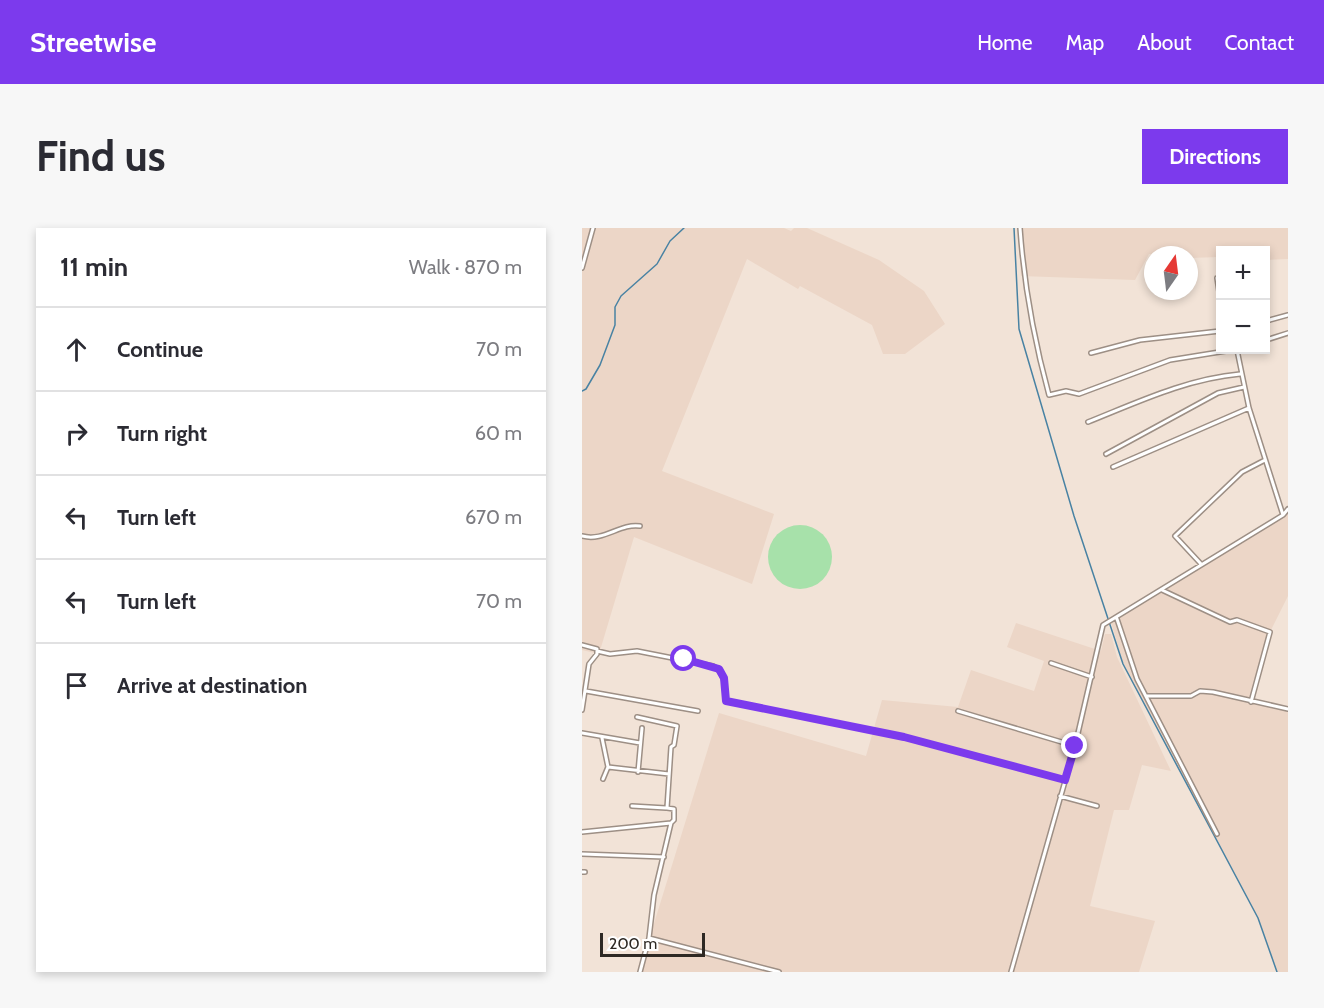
<!DOCTYPE html>
<meta charset="utf-8">
<style>
:root{--surface:#fff;--page:#f7f7f7;--text:#2b2b33;--muted:#7c7c81;--line:#e1e1e2;--accent:#7c3aed}
body{margin:0;font-family:Cabin,sans-serif;background:var(--page);color:var(--text)}
.controls{position:absolute;right:18px;top:18px;display:grid;overflow:hidden;border-radius:0px;box-shadow:0 3px 9px #0003}
.controls button{width:54px;height:54px;display:grid;place-items:center;padding:0;border:0;border-bottom:2px solid var(--line);background:var(--surface);color:var(--text);font:30px sans-serif}
.compass{position:absolute;left:562px;top:18px;width:54px;height:54px;border-radius:50%;background:var(--surface);box-shadow:0 3px 9px #0003;rotate:14deg}
.scale{position:absolute;left:18px;bottom:15px;width:105px;box-sizing:border-box;padding-left:6px;border:3px solid #2e2924;border-top:0;font-size:16px;line-height:21px;white-space:nowrap;color:#2e2924;-webkit-text-stroke:4px #fff;paint-order:stroke}
.stop{position:absolute;width:18px;height:18px;margin:-14px;border:4px solid #7c3aed;border-radius:50%;background:#fff}
.stop.end{background:#7c3aed;border-color:#fff;box-shadow:0 2px 6px #0008}
.list{margin:0;padding:0;list-style:none}
h2{display:flex;justify-content:space-between;align-items:center;height:78px;margin:0;padding:0 24px;font-size:26px}
h2 small{font-size:20px;font-weight:400;color:var(--muted)}
.list li{display:grid;grid-template-columns:39px 1fr auto;gap:18px;align-items:center;box-sizing:border-box;height:84px;padding:0 24px;border-top:2px solid var(--line)}
.list b{display:block;font-size:22px;white-space:nowrap}
.list em{font-size:20px;font-style:normal;color:var(--muted)}
.icon{flex:none;width:33px;height:33px;fill:none;stroke:currentColor;stroke-width:2;stroke-linecap:round;stroke-linejoin:round}
.map{position:relative;flex:none;width:706px;height:744px;overflow:hidden;border-radius:0px}
header{display:flex;align-items:center;gap:36px;box-sizing:border-box;height:84px;padding:0 30px;background:var(--accent);color:#fff}
header strong{font-size:28px}
nav{display:flex;gap:33px;margin-inline-start:auto;font-size:21px}
.intro{display:flex;align-items:center;justify-content:space-between;box-sizing:border-box;height:144px;padding:0 36px}
h1{margin:0;font-size:42px}
.button{padding:15px 27px;border-radius:0px;background:var(--accent);color:#fff;font-size:21px;font-weight:700}
main{display:flex;gap:36px;padding:0 36px}
aside{flex:1;background:var(--surface);border-radius:0px;box-shadow:0 3px 9px #0003}
.map>svg:first-child{display:block}
.built{fill:#ecd6c7}
.green{fill:#a7e1aa}
.lines{fill:none;stroke-linecap:round;stroke-linejoin:round}
.stream{stroke:#4882a3;stroke-width:1.5}
.street-casing{stroke:#9d8f85;stroke-width:6}
.street{stroke:#fff;stroke-width:3}
.route{stroke:#7c3aed;stroke-width:8}
</style>
<header>
<strong>Streetwise</strong>
<nav><a>Home</a><a>Map</a><a>About</a><a>Contact</a></nav>
</header>
<div class="intro"><h1>Find us</h1><a class="button">Directions</a></div>
<main>
<aside>
<h2>11 min<small>Walk · 870 m</small></h2>
<ul class="list">
<li><svg class="icon" aria-label="ahead" viewBox="0 0 24 24"><path d="M12 20V5M6 11l6-6 6 6"/></svg><div><b>Continue</b></div><em>70 m</em></li>
<li><svg class="icon" aria-label="right" viewBox="0 0 24 24"><path d="M7 20v-9h11M14 6l5 5-5 5"/></svg><div><b>Turn right</b></div><em>60 m</em></li>
<li><svg class="icon" aria-label="left" viewBox="0 0 24 24"><path d="M17 20v-9H6M10 6l-5 5 5 5"/></svg><div><b>Turn left</b></div><em>670 m</em></li>
<li><svg class="icon" aria-label="left" viewBox="0 0 24 24"><path d="M17 20v-9H6M10 6l-5 5 5 5"/></svg><div><b>Turn left</b></div><em>70 m</em></li>
<li><svg class="icon" aria-label="arrive" viewBox="0 0 24 24"><path d="M6 21V4h12l-3 4 3 4H6"/></svg><div><b>Arrive at destination</b></div></li>
</ul>
</aside>
<div class="map">
<svg width="706" height="744" viewBox="0 0 706 744">
<rect width="100%" height="100%" fill="#f2e3d7"/>
<path class="built" d="M0 0H202L209 3 212 0H225L297 32 342 63 363 96 323 126H301L290 97 218 58 216 61 165 31 80 243 192 286 170 356 52 309 17 426 0 422Z
M436 0H706V31L684 32V22H638V29L607 30V27L567 26 553 52 439 48Z
M706 281V368L688 404 670 474 706 481V744H695L676 690 541 436 529 394 701 287Z
M434 395 519 423 523 406H529L535 429 589 543 560 537 547 582H532L508 678 573 693 557 744H57L137 485 284 528 300 472 376 479 389 442 452 463 462 433 425 419Z"/>
<path class="green" d="M186 329a32 32 0 1 1 64 0a32 32 0 1 1-64 0Z"/>
<g class="lines">
<path class="stream" d="M432 0 437 101 492 288 541 436 676 690 695 744
M0 163 4 161 18 137 33 97V79L39 68 75 36 88 13 102 0"/>
<defs>
<path id="street" d="M438 0C442 57 452 112 467 167L484 163 497 166 588 132 650 122
M0 40 11 0
M635 50 638 70
M684 93 706 87
M684 112 706 105
M655 122 667 180 701 287
M509 125 558 112 638 103
M506 194C556 174 604 151 658 146
M524 226 636 165 662 159
M531 239 667 180
M0 308C22 314 38 295 58 298
M619 336 593 308 660 244 683 232
M580 362 648 394 655 392 688 404 669 474
M535 391 555 451 635 606
M0 417 15 421V426L7 436 0 482
M15 423 28 426 55 423 131 438C144 445 143 459 144 473L322 509 483 552
M469 435 510 449
M4 463 116 483
M564 468H609L618 463 631 464 706 481
M376 483 493 518
M55 489 95 498 92 517 89 519 85 580 92 581V592L89 595 72 667 67 710 58 744
M0 505 58 515
M20 510 26 539 21 551
M26 539 87 546
M56 544 60 500
M478 568 515 578
M50 578 84 580
M0 604 89 595
M0 626 82 629
M0 644H3
M67 710 197 744
M429 744 493 518 521 397 701 287 706 281"/>
</defs>
<use href="#street" class="street-casing"/>
<use href="#street" class="street"/>
</g>
<g class="lines">
<path class="route" d="M102 431 137 441 142 450 144 473 322 509 483 552 493 518"/>
</g>
</svg>
<div class="controls">
<button>+</button>
<button>−</button>
</div>
<svg class="compass" viewBox="-18 -18 36 36"><path d="M0-13l5 13h-10z" fill="#e53935"/><path d="M0 13l5-13h-10z" fill="#7c7c81"/></svg>
<div class="scale">200 m</div>
<div class="stop" style="left:102px;top:431px"></div>
<div class="stop end" style="left:493px;top:518px"></div>
</div>
</main>
